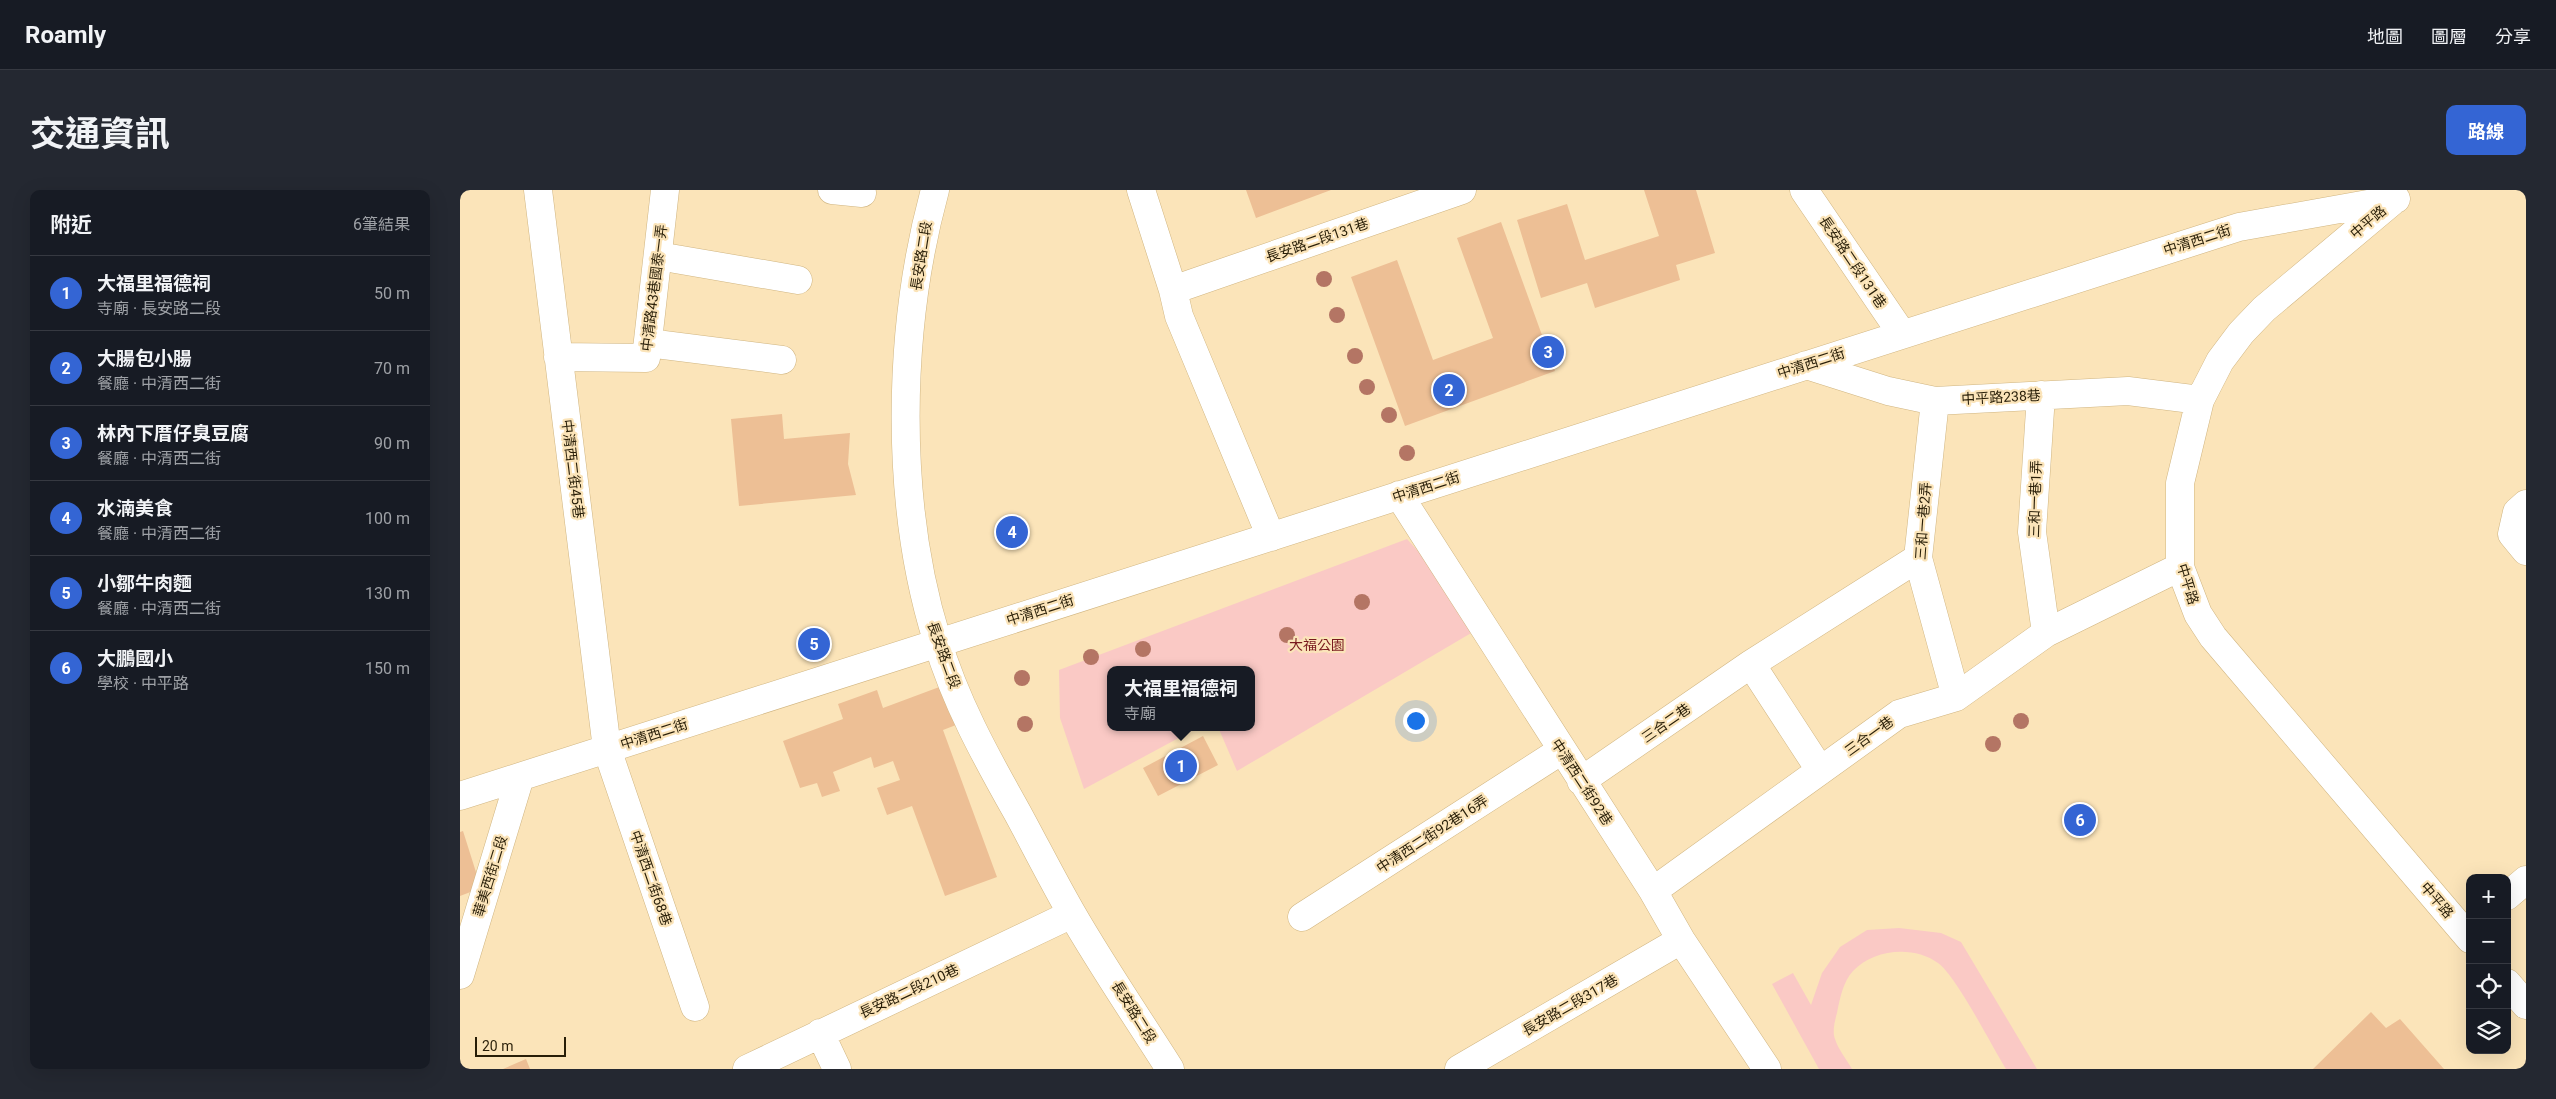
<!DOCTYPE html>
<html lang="zh-TW">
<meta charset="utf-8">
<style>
:root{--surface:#171b24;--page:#242831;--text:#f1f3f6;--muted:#9ea1a6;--line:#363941;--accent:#3465d4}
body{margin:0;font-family:Roboto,"Noto Sans TC",sans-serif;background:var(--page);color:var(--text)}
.controls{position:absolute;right:15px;bottom:15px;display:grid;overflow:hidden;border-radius:10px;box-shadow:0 5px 20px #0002}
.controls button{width:45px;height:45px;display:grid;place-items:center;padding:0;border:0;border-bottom:1px solid var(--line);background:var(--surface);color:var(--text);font:25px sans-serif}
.scale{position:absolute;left:15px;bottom:12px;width:91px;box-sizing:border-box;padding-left:5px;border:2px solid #281e08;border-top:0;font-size:14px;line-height:18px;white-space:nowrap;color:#281e08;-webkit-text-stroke:4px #fbe4b9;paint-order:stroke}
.you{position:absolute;left:955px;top:530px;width:18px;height:18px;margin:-12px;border:4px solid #fff;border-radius:50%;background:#1a73e8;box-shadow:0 0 0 8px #1a73e833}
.badge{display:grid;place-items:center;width:32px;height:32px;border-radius:50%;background:var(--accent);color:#fff;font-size:16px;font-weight:700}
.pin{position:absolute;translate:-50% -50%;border:2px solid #fff;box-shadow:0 1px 5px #0006}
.popup{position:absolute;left:647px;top:476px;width:148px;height:65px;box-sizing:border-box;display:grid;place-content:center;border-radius:10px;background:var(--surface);filter:drop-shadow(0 1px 4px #0005);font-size:16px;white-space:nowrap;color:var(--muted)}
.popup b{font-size:19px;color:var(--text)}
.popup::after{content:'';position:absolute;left:50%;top:100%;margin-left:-10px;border:10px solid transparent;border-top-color:var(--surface)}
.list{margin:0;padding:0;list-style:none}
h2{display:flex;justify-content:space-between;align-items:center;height:65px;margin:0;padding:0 20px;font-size:21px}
h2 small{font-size:16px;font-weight:400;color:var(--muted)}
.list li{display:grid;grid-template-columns:32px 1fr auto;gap:15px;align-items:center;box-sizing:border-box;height:75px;padding:0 20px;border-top:1px solid var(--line)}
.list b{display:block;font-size:19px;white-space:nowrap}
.list p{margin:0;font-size:16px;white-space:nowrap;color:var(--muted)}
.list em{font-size:16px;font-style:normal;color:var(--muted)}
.icon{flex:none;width:28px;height:28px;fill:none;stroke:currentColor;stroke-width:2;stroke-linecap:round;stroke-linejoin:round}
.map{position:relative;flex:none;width:2066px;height:879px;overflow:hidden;border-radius:10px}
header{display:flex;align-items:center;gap:30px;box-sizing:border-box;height:70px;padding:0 25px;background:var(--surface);border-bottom:1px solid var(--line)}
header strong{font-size:24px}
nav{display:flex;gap:28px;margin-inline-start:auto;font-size:18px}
.intro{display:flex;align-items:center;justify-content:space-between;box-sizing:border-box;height:120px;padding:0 30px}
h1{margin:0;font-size:35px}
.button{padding:12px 22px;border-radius:10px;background:var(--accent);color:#fff;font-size:18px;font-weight:700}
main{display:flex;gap:30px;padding:0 30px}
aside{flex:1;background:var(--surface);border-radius:10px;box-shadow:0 5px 20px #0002}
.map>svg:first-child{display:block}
.green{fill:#fac9c5}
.building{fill:#edbf95}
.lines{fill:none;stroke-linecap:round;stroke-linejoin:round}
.minor-casing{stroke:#d0b580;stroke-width:29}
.minor{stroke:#fff;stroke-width:28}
.tree{fill:#b47564}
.labels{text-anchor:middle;stroke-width:4.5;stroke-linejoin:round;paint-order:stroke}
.street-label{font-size:14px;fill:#281e08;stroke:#fbe4b9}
.park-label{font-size:14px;fill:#791a1e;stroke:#fbe4b9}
</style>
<header>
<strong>Roamly</strong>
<nav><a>地圖</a><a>圖層</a><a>分享</a></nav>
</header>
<div class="intro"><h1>交通資訊</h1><a class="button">路線</a></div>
<main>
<aside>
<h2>附近<small>6筆結果</small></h2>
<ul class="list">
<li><span class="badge">1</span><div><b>大福里福德祠</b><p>寺廟 · 長安路二段</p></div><em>50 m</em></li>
<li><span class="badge">2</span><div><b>大腸包小腸</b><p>餐廳 · 中清西二街</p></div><em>70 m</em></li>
<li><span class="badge">3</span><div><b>林內下厝仔臭豆腐</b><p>餐廳 · 中清西二街</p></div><em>90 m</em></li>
<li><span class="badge">4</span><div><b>水湳美食</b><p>餐廳 · 中清西二街</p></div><em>100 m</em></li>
<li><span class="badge">5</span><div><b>小鄒牛肉麵</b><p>餐廳 · 中清西二街</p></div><em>130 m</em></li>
<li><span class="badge">6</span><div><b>大鵬國小</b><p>學校 · 中平路</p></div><em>150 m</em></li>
</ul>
</aside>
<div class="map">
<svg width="2066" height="879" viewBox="0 0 2066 879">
<rect width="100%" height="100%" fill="#fbe4b9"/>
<path class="green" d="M947 349 985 391 1018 439 777 581 758 537H791V480H651V537H739L624 599 600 528 599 480Z
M1439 738 1481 743 1501 752 1577 879H1546C1531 855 1497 787 1478 773 1454 755 1413 759 1393 781 1383 792 1380 808 1377 823 1375 830 1372 842 1375 849 1378 859 1387 870 1392 879H1359L1312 794 1333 783 1351 815 1362 783 1380 757 1407 740Z"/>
<path class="building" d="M786 0H871L796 28Z
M1184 0H1236L1255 63 1216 75 1220 90 1135 118 1127 93 1081 108 1057 30 1107 14 1125 70 1199 46Z
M1041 32 1095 181 945 236 891 87 937 70 973 170 1033 148 997 48Z
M322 224 324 249 390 243 388 274 396 305 279 316 271 229Z
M482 496 496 535 483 540 537 687 485 706 452 616 427 625 417 598 440 590 433 571 414 578 411 567 373 582 380 601 362 607 357 593 340 598 323 551 383 529 378 514 417 500 423 518Z
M743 546 758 575 698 606 683 578Z
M3 641 21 698 0 706V642Z
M1911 822 1926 838 1940 829 1984 879H1853Z
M66 869 70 879H43Z"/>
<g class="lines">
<defs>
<path id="minor" d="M78 0 147 559 235 817
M372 0 402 3
M475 0C437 139 434 312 477 450 495 511 526 567 557 622 575 655 592 689 611 722 642 776 677 827 710 879
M681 0 713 100 719 126 811 347
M1344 0 1442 144
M1934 10 1804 119 1781 143 1760 171 1740 210 1720 293V377L1738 424 1753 447 2010 749
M198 66 338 90
M713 100 1002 0
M188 153 322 170
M98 167 186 168 205 0
M1346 175 1428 201 1475 211 1668 201 1740 210
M1581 205 1572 342 1586 443
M1475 211 1458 368 1496 507
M939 305 1193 701 1221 750 1307 879
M2066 314 2057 322 2052 344 2066 361
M1360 580 1291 474 1458 368
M1121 591 1291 474
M0 606 1779 37 1936 9
M1193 701 1439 524 1496 507 1586 443 1720 377
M2047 706 2066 690
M842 727 1102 560
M0 785 60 587
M2047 793 2066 815
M360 843 377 879
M287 879 612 724
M999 879 1221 750"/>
</defs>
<use href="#minor" class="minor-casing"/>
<use href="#minor" class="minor"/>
</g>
<g class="tree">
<circle cx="864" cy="89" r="8"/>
<circle cx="877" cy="125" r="8"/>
<circle cx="895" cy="166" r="8"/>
<circle cx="907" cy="197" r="8"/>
<circle cx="929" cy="225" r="8"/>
<circle cx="947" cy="263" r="8"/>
<circle cx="902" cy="412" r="8"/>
<circle cx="827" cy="445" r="8"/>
<circle cx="683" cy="459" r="8"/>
<circle cx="631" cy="467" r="8"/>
<circle cx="562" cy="488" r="8"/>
<circle cx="1561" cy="531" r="8"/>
<circle cx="565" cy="534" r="8"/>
<circle cx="1533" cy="554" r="8"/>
</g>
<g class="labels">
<g class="street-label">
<text transform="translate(1908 32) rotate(-40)" y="5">中平路</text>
<text transform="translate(857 50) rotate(-19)" y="5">長安路二段131巷</text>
<text transform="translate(1737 50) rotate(-18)" y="5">中清西二街</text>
<text transform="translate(461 66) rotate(-81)" y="5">長安路二段</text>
<text transform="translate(1393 72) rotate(56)" y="5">長安路二段131巷</text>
<text transform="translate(194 98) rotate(-83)" y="5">中清路43巷國泰一弄</text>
<text transform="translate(1351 173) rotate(-18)" y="5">中清西二街</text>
<text transform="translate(1541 207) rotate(-3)" y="5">中平路238巷</text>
<text transform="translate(113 279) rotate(83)" y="5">中清西二街45巷</text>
<text transform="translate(966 297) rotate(-18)" y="5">中清西二街</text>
<text transform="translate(1575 309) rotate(-88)" y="5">三和一巷1弄</text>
<text transform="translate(1463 331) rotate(-86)" y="5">三和一巷2弄</text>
<text transform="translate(1728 394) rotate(73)" y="5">中平路</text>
<text transform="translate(580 420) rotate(-18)" y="5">中清西二街</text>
<text transform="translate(484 465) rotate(70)" y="5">長安路二段</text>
<text transform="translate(1206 533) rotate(-35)" y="5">三合二巷</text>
<text transform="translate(194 544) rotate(-18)" y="5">中清西二街</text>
<text transform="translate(1409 546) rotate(-36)" y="5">三合一巷</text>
<text transform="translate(1122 592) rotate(57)" y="5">中清西二街92巷</text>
<text transform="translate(972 644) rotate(-33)" y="5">中清西二街92巷16弄</text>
<text transform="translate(30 686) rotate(-73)" y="5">華美西街二段</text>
<text transform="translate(191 688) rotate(71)" y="5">中清西二街68巷</text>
<text transform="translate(1977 710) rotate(50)" y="5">中平路</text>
<text transform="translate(449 801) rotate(-25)" y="5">長安路二段210巷</text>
<text transform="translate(1110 815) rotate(-30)" y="5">長安路二段317巷</text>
<text transform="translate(674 822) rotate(58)" y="5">長安路二段</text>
</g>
<g class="park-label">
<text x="857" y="460">大福公園</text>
</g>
</g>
</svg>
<div class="controls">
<button>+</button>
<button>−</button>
<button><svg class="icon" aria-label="locate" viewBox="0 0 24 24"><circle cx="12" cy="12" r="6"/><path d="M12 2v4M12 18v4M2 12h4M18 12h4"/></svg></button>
<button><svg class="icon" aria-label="layers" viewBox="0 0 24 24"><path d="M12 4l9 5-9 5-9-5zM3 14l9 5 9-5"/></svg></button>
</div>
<div class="scale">20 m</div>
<div class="you"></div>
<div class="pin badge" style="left:721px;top:576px">1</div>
<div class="popup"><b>大福里福德祠</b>寺廟</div>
<div class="pin badge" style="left:989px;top:200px">2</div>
<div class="pin badge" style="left:1088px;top:162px">3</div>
<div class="pin badge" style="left:552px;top:342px">4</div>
<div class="pin badge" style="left:354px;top:454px">5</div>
<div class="pin badge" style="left:1620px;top:630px">6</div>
</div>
</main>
